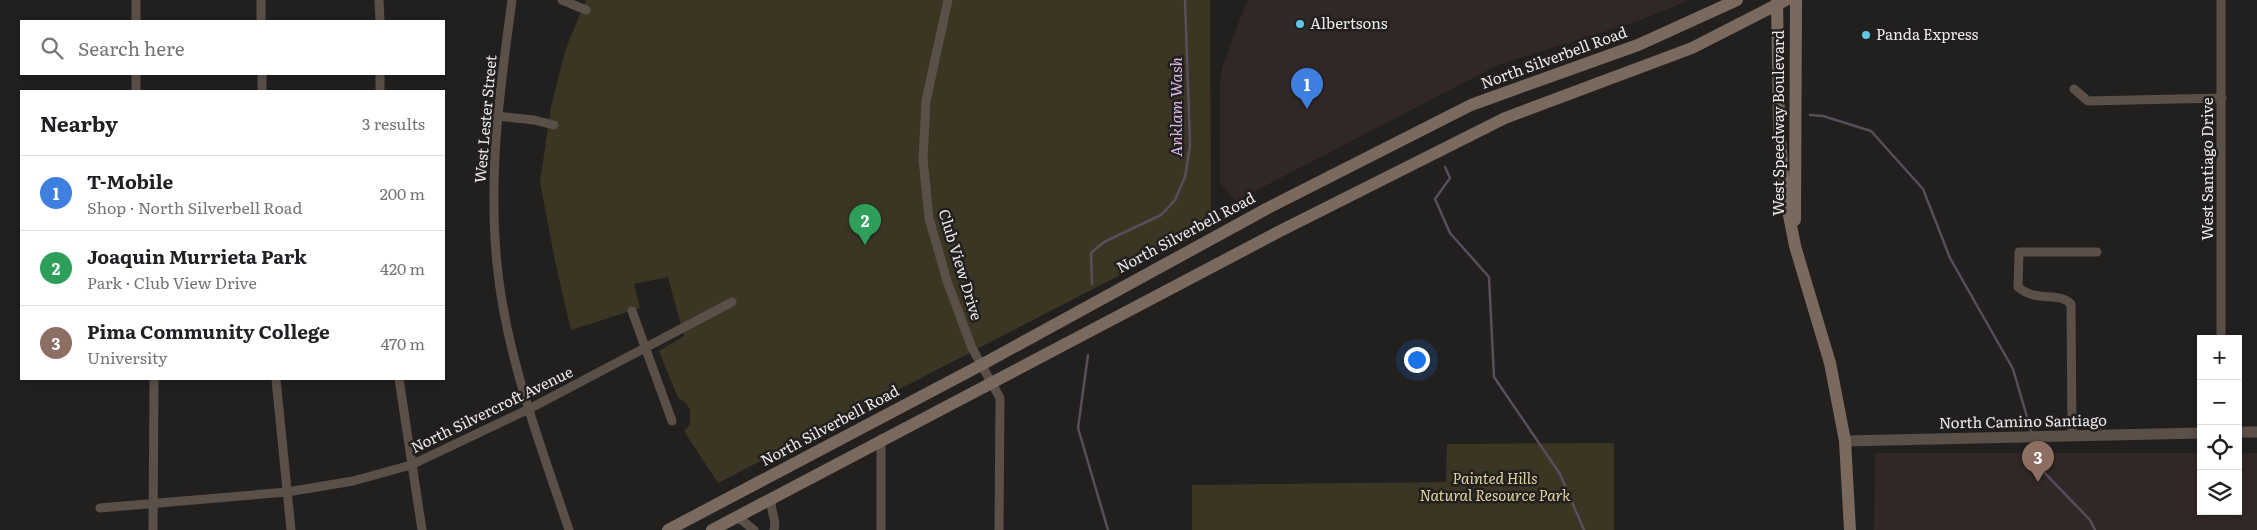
<!DOCTYPE html>
<meta charset="utf-8">
<style>
:root{--surface:#fff;--page:#f6f6f6;--text:#202124;--muted:#757577;--line:#e0e0e0;--accent:#b45309}
body{margin:0;font-family:Literata,serif;background:var(--page);color:var(--text)}
.controls{position:absolute;right:15px;bottom:15px;display:grid;overflow:hidden;border-radius:0px;box-shadow:0 2px 8px #0003}
.controls button{width:45px;height:45px;display:grid;place-items:center;padding:0;border:0;border-bottom:1px solid var(--line);background:var(--surface);color:var(--text);font:25px sans-serif}
.you{position:absolute;left:1416px;top:359px;width:18px;height:18px;margin:-12px;border:4px solid #fff;border-radius:50%;background:#1a73e8;box-shadow:0 0 0 8px #1a73e833}
.badge{display:grid;place-items:center;width:32px;height:32px;border-radius:50%;background:var(--accent);color:#fff;font-size:16px;font-weight:700}
.pin{position:absolute;translate:-50% -41px;filter:drop-shadow(0 1px 2px #0008)}
.pin::after{content:'';position:absolute;top:26px;width:18px;height:15px;background:inherit;clip-path:polygon(0 0,100% 0,50% 100%)}
.list{margin:0;padding:0;list-style:none}
h2{display:flex;justify-content:space-between;align-items:center;height:65px;margin:0;padding:0 20px;font-size:21px}
h2 small{font-size:16px;font-weight:400;color:var(--muted)}
.list li{display:grid;grid-template-columns:32px 1fr auto;gap:15px;align-items:center;box-sizing:border-box;height:75px;padding:0 20px;border-top:1px solid var(--line)}
.list b{display:block;font-size:19px;white-space:nowrap}
.list p{margin:0;font-size:16px;white-space:nowrap;color:var(--muted)}
.list em{font-size:16px;font-style:normal;color:var(--muted)}
.icon{flex:none;width:28px;height:28px;fill:none;stroke:currentColor;stroke-width:2;stroke-linecap:round;stroke-linejoin:round}
.map{position:relative;flex:none;width:2257px;height:530px;overflow:hidden}
.search{position:absolute;background:var(--surface);box-shadow:0 2px 8px #0003;left:20px;top:20px;width:425px;height:55px;display:flex;align-items:center;gap:12px;box-sizing:border-box;padding:0 18px;border-radius:0px;color:var(--muted);font-size:19px}
.panel{position:absolute;background:var(--surface);box-shadow:0 2px 8px #0003;left:20px;top:90px;width:425px;height:290px;border-radius:0px}
.map>svg:first-child{display:block}
.built{fill:#312726}
.park{fill:#3b3624}
.lines{fill:none;stroke-linecap:round;stroke-linejoin:round}
.stream{stroke:#584d5a;stroke-width:2.5}
.minor{stroke:#5a5048;stroke-width:9}
.tertiary{stroke:#5a5048;stroke-width:11}
.secondary{stroke:#7a6a5d;stroke-width:12}
.poi-dot{fill:#5cc7e7;stroke:#221f1f;stroke-width:2}
.labels{text-anchor:middle;stroke-width:5;stroke-linejoin:round;paint-order:stroke}
.poi-label{font-size:15px;fill:#eceae9;stroke:#221f1f;text-anchor:start}
.street-label{font-size:15px;fill:#eceae9;stroke:#221f1f}
.park-label{font-size:15px;font-style:italic;fill:#e4d49f;stroke:#221f1f}
.water-label{font-size:16px;font-style:italic;fill:#dab6e2;stroke:#221f1f}
</style>
<div class="map">
<svg width="2257" height="530" viewBox="0 0 2257 530">
<rect width="100%" height="100%" fill="#221f1f"/>
<path class="built" d="M1247 0H1690L1638 21 1498 65 1236 201 1220 183V83L1222 68Z
M1875 453H2201V511H2238V453H2257V530H1874Z"/>
<path class="park" d="M586 0H1210L1211 228 718 483 684 431 690 425V410L686 403 678 398 659 351 684 336 668 277 634 284 640 308 571 330 555 261 540 182 551 107 566 48Z
M1614 443V530H1192V485L1446 482 1447 444Z"/>
<g class="lines">
<path class="stream" d="M1810 115 1823 116 1871 131 1923 189 1950 258 2013 369 2032 434
M1445 167 1450 178 1435 199 1450 233 1489 277 1494 377 1560 474 1584 530
M1092 284 1091 253 1104 242 1161 215 1175 200 1185 177 1190 146 1185 0
M1088 355 1078 428 1108 530
M2033 439 2039 467 2090 520 2095 530"/>
<path class="minor" d="M136 0V21
M261 0V21
M379 0 380 21
M512 0C500 88 488 175 497 264 506 356 540 443 569 530
M562 0 586 10
M948 0 926 101 923 159 929 218 947 281 972 348 1000 398 999 530
M136 74V91
M262 74V91
M380 74V91
M2074 89 2088 101 2222 98
M497 116 534 120 554 125
M632 311 672 421
M2221 339V0
M276 379 291 530
M399 379 422 530
M2072 436 2071 304C2059 291 2036 303 2018 287L2019 252H2097
M772 497C768 509 778 519 774 530
M100 508 287 492 353 481 411 465 529 409 732 302
M735 517 743 521 754 530
M153 530 154 379
M881 530V439"/>
<path class="tertiary" d="M2238 432H2257
M1845 441 2201 433"/>
<path class="secondary" d="M1777 0 1779 127 1784 189 1795 246 1830 363 1845 441 1850 530
M1795 220 1796 0
M668 530 981 365 1268 208 1471 105 1638 45 1737 0
M712 530 1282 230 1505 118 1692 48 1786 0"/>
</g>
<g class="poi-dot">
<circle cx="1300" cy="24" r="5"/>
<circle cx="1866" cy="35" r="5"/>
</g>
<g class="labels">
<g class="poi-label">
<text x="1310" y="29">Albertsons</text>
<text x="1876" y="40">Panda Express</text>
</g>
<g class="street-label">
<text transform="translate(1554 58) rotate(-20)" y="5">North Silverbell Road</text>
<text transform="translate(486 119) rotate(-85)" y="5">West Lester Street</text>
<text transform="translate(1779 123) rotate(-90)" y="5">West Speedway Boulevard</text>
<text transform="translate(2208 169) rotate(-90)" y="5">West Santiago Drive</text>
<text transform="translate(1186 233) rotate(-28)" y="5">North Silverbell Road</text>
<text transform="translate(960 265) rotate(73)" y="5">Club View Drive</text>
<text transform="translate(492 410) rotate(-26)" y="5">North Silvercroft Avenue</text>
<text transform="translate(2023 422) rotate(-1)" y="5">North Camino Santiago</text>
<text transform="translate(830 426) rotate(-28)" y="5">North Silverbell Road</text>
</g>
<g class="park-label">
<text x="1495" y="484">Painted Hills<tspan x="1495" dy="17">Natural Resource Park</tspan></text>
</g>
<g class="water-label">
<text transform="translate(1176 107) rotate(-90)" y="6">Anklam Wash</text>
</g>
</g>
</svg>
<div class="controls">
<button>+</button>
<button>−</button>
<button><svg class="icon" aria-label="locate" viewBox="0 0 24 24"><circle cx="12" cy="12" r="6"/><path d="M12 2v4M12 18v4M2 12h4M18 12h4"/></svg></button>
<button><svg class="icon" aria-label="layers" viewBox="0 0 24 24"><path d="M12 4l9 5-9 5-9-5zM3 14l9 5 9-5"/></svg></button>
</div>
<div class="you"></div>
<div class="pin badge" style="left:1307px;top:109px;background:#3f7fe0">1</div>
<div class="pin badge" style="left:865px;top:245px;background:#2e9e5b">2</div>
<div class="pin badge" style="left:2038px;top:482px;background:#8d6e63">3</div>
<div class="search"><svg class="icon" aria-label="search" viewBox="0 0 24 24"><circle cx="10" cy="10" r="6"/><path d="M15 15l6 6"/></svg>Search here</div>
<section class="panel">
<h2>Nearby<small>3 results</small></h2>
<ul class="list">
<li><span class="badge" style="background:#3f7fe0">1</span><div><b>T-Mobile</b><p>Shop · North Silverbell Road</p></div><em>200 m</em></li>
<li><span class="badge" style="background:#2e9e5b">2</span><div><b>Joaquin Murrieta Park</b><p>Park · Club View Drive</p></div><em>420 m</em></li>
<li><span class="badge" style="background:#8d6e63">3</span><div><b>Pima Community College</b><p>University</p></div><em>470 m</em></li>
</ul>
</section>
</div>
